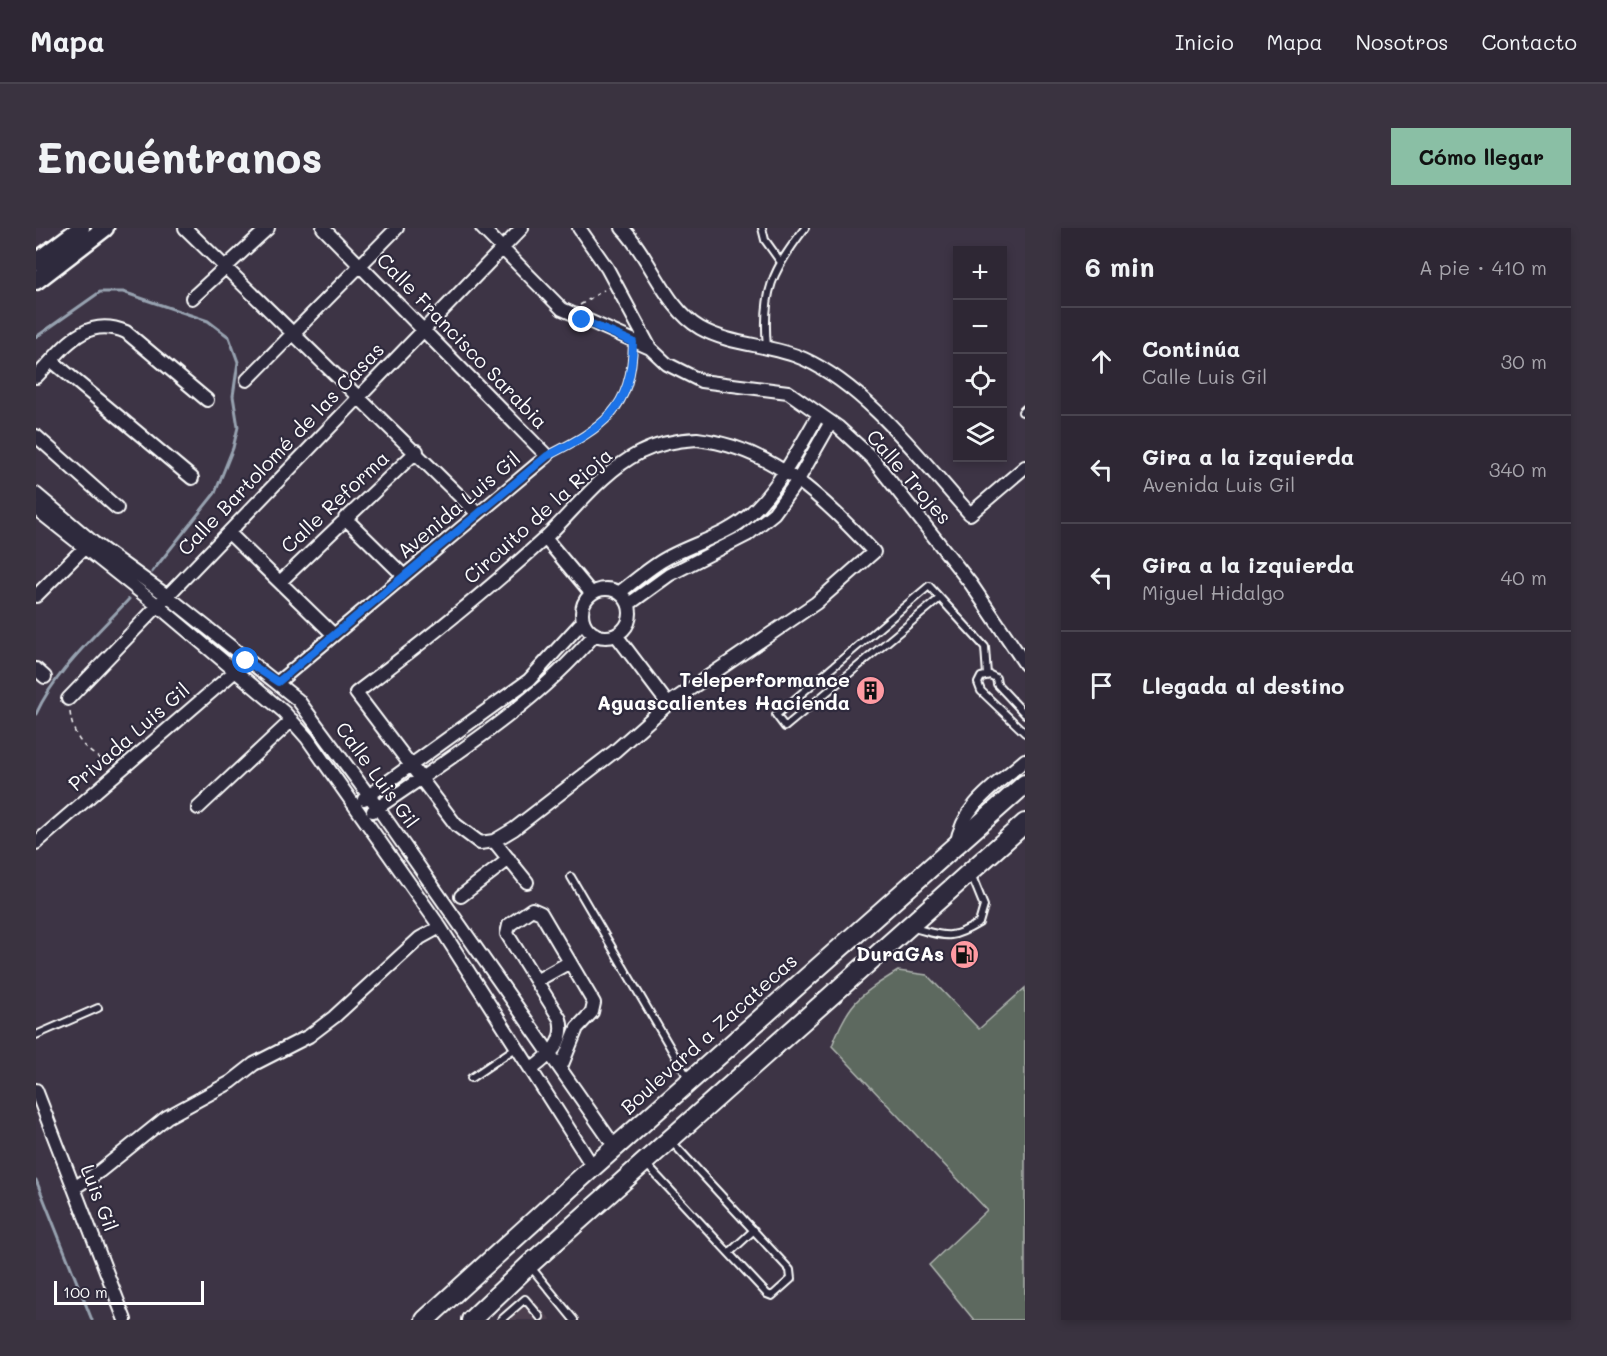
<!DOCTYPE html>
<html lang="es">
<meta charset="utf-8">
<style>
:root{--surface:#2e2734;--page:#3a3340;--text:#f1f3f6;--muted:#a7a5ac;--line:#49444f;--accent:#8abfa5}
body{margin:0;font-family:Mali,sans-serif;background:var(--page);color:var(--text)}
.controls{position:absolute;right:18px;top:18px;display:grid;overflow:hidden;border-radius:0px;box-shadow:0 3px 9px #0003}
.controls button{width:54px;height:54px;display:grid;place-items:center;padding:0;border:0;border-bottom:2px solid var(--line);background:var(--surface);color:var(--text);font:30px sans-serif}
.scale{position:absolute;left:18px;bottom:15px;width:150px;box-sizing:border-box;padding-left:6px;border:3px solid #fff;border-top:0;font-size:16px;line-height:21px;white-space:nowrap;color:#fff;-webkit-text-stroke:4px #2f2a3d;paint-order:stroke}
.stop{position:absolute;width:18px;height:18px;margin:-14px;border:4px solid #1a73e8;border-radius:50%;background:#fff}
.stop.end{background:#1a73e8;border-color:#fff;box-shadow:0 2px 6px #0008}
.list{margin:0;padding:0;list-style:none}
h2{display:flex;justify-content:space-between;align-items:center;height:78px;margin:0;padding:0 24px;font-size:26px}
h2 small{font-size:20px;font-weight:400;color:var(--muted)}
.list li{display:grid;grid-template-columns:39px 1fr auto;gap:18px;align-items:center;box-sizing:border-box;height:108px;padding:0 24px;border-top:2px solid var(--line)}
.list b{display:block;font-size:22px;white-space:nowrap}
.list p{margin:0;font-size:20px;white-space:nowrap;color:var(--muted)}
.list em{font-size:20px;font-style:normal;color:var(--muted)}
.icon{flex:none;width:33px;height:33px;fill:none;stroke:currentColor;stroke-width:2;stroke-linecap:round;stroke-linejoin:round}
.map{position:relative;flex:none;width:989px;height:1092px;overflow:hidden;border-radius:0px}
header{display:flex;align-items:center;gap:36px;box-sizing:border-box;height:84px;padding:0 30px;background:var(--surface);border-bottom:2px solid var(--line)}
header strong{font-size:28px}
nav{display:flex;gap:33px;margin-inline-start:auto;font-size:21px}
.intro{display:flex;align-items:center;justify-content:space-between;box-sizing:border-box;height:144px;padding:0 36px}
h1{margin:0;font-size:42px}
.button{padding:15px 27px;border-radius:0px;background:var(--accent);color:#111;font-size:21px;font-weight:700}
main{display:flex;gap:36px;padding:0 36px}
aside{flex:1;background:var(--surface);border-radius:0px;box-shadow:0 3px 9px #0003}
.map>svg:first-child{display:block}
.built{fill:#4e404f}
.green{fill:#5d695f;stroke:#aeb4af;stroke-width:1.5}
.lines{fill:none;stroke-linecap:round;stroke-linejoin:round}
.stream{stroke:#97a2b0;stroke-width:3}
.service-casing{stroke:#fff;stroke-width:10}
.minor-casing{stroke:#fff;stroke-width:16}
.secondary-casing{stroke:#fff;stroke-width:21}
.primary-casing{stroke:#fff;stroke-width:22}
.path{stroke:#fff;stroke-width:1.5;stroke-dasharray:4.5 4.5;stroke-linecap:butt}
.service{stroke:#2f2a3d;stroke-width:6}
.minor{stroke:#2f2a3d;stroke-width:12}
.secondary{stroke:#2f2a3d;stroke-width:16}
.primary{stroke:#2f2a3d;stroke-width:18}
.route{stroke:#1a73e8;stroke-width:8}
.labels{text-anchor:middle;stroke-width:4.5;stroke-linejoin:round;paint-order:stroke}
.street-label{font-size:20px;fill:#fff;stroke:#2f2a3d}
.poi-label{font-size:20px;font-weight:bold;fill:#fff;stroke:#2f2a3d;text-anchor:end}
</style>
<header>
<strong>Mapa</strong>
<nav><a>Inicio</a><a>Mapa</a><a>Nosotros</a><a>Contacto</a></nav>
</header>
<div class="intro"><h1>Encuéntranos</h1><a class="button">Cómo llegar</a></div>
<main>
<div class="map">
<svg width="989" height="1092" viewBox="0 0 989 1092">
<rect width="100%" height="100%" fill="#3d3445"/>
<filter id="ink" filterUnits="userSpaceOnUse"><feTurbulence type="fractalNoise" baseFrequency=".0167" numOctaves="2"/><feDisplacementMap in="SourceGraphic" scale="12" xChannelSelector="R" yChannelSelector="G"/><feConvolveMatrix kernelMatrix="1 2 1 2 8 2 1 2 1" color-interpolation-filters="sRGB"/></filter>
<g filter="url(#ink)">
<path class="built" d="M495 1069 515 1092H471Z"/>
<path class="green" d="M862 743 891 747 943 801 989 760V1092H938L893 1037 951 982 796 818C812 775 823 767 862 743Z"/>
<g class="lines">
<path class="stream" d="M0 109 64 64H87L172 93 193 109 202 134 197 168 202 199 197 220 179 265 116 344
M0 486C20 442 60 407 93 371
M0 952 56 1092"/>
<defs>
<path id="service" d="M726 0 729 12 744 33
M731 119C726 64 736 43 769 0
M986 184 989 181
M511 228C568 199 596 182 597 114
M904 370 749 499 740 487 893 358 949 419 951 447
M989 486 961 456 960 450 954 447 945 449 942 455 945 463 989 505
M535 649 652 850
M877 700C910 708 913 713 943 695L948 678 935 646
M0 807 62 780
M435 850 481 819
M609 935 731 1066 736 1068 755 1051 754 1042 635 913
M693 1025 718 1002
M494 1038 538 1092
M465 1092 489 1071 504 1089"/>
<path id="minor" d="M149 0 442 286
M446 0 526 81 614 120
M543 0 571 40 614 120 631 136 665 153 752 164 802 199 836 230 935 356 989 436
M586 0C614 28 630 81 664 100 696 118 735 116 768 131 832 160 887 234 934 286L989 239
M156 70 232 0
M16 133 156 250
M0 149C26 123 47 86 90 104L171 172
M211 152 361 0
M0 208 81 280
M661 211C738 220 788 271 838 324L780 375 632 476 579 523 478 601 458 613 444 615 420 597 320 465C385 416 448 366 508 311 538 283 566 244 603 225 621 216 641 212 661 211Z
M0 266 58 315 130 367 262 472 342 580 579 919
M0 281 121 377 248 484 271 510 404 699 557 939
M309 290 368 348
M193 305 298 407
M509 310 555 365
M244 354 381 223
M546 385a24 24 0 1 1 48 0a24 24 0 1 1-48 0Z
M584 364C597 354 610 343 624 334 652 316 688 310 713 287 743 260 763 220 783 186
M0 368 47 321
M593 376 633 347 711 307 738 285 762 252 795 194
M580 407 632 476
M0 441 9 449
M242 454 511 228 287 0
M32 471 486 0
M328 571 493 452 547 393
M162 580 256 492
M337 583C414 530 498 478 559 406
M458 613 491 654
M0 615 204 439
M920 617C928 575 958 559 989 532
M425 668 473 631
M500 753 534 734
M496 841C513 828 530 814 524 791L471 706 473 697 496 681 505 685 558 775 556 784 541 800 525 839
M0 862 89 1092
M38 960 64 943 131 889 195 854 218 836 273 808 298 789 384 710 404 699"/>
<path id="secondary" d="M0 34 45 0
M0 53 69 0"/>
<path id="primary" d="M389 1092 557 939 989 556
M435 1092 493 1037 989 595"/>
</defs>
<use href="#service" class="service-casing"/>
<use href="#minor" class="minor-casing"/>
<use href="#secondary" class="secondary-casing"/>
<use href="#primary" class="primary-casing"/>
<path class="path" d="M544 77 568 62
M34 484C37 510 49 524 74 535"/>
<use href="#service" class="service"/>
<use href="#minor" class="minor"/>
<use href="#secondary" class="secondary"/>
<use href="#primary" class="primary"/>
</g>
</g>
<g class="lines" filter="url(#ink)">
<path class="route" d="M210 433 242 454 511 228C568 199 596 182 597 114L546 92"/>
</g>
<defs>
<symbol id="building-disc" viewBox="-11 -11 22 22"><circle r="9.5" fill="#ff9aa2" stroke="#2f2a3d"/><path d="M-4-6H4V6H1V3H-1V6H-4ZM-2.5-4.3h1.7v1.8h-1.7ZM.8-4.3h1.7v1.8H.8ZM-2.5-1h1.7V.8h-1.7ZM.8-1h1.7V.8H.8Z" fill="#111"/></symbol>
<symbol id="fuel-disc" viewBox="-11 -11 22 22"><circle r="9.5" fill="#ff9aa2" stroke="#2f2a3d"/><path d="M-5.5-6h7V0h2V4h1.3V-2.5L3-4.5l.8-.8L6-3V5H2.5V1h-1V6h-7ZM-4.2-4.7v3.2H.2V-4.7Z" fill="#111"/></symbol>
</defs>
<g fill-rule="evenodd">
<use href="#building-disc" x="818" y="446" width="33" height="33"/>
<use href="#fuel-disc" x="912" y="710" width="33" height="33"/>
</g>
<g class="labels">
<g class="street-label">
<text transform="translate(426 113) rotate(46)" y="7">Calle Francisco Sarabia</text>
<text transform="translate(245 221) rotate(-46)" y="7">Calle Bartolomé de las Casas</text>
<text transform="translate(873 249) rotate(49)" y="7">Calle Trojes</text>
<text transform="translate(299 274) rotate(-43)" y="7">Calle Reforma</text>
<text transform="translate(423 277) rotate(-40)" y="7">Avenida Luis Gil</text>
<text transform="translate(502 288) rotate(-42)" y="7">Circuito de la Rioja</text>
<text transform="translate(93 509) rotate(-41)" y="7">Privada Luis Gil</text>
<text transform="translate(341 547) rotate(54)" y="7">Calle Luis Gil</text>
<text transform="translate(673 806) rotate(-42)" y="7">Boulevard a Zacatecas</text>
<text transform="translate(63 970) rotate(69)" y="7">Luis Gil</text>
</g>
<g class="poi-label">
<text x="814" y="459">Teleperformance<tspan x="814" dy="23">Aguascalientes Hacienda</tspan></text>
<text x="908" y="733">DuraGAs</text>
</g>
</g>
</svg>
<div class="controls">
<button>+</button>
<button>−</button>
<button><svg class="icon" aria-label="locate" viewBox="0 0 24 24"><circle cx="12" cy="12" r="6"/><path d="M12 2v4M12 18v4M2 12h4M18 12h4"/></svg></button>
<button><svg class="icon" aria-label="layers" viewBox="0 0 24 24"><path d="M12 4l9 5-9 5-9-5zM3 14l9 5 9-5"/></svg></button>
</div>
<div class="scale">100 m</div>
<div class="stop" style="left:210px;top:433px"></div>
<div class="stop end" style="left:546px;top:92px"></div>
</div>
<aside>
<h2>6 min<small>A pie · 410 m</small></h2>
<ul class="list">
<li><svg class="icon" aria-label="ahead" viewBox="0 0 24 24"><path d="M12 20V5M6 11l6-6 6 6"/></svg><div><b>Continúa</b><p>Calle Luis Gil</p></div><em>30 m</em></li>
<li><svg class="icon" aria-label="left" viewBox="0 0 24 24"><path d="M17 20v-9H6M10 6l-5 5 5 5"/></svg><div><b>Gira a la izquierda</b><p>Avenida Luis Gil</p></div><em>340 m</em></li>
<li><svg class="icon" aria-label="left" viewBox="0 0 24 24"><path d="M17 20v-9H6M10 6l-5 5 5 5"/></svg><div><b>Gira a la izquierda</b><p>Miguel Hidalgo</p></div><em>40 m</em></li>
<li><svg class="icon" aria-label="arrive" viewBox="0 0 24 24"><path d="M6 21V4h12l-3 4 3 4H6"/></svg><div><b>Llegada al destino</b></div></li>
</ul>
</aside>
</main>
